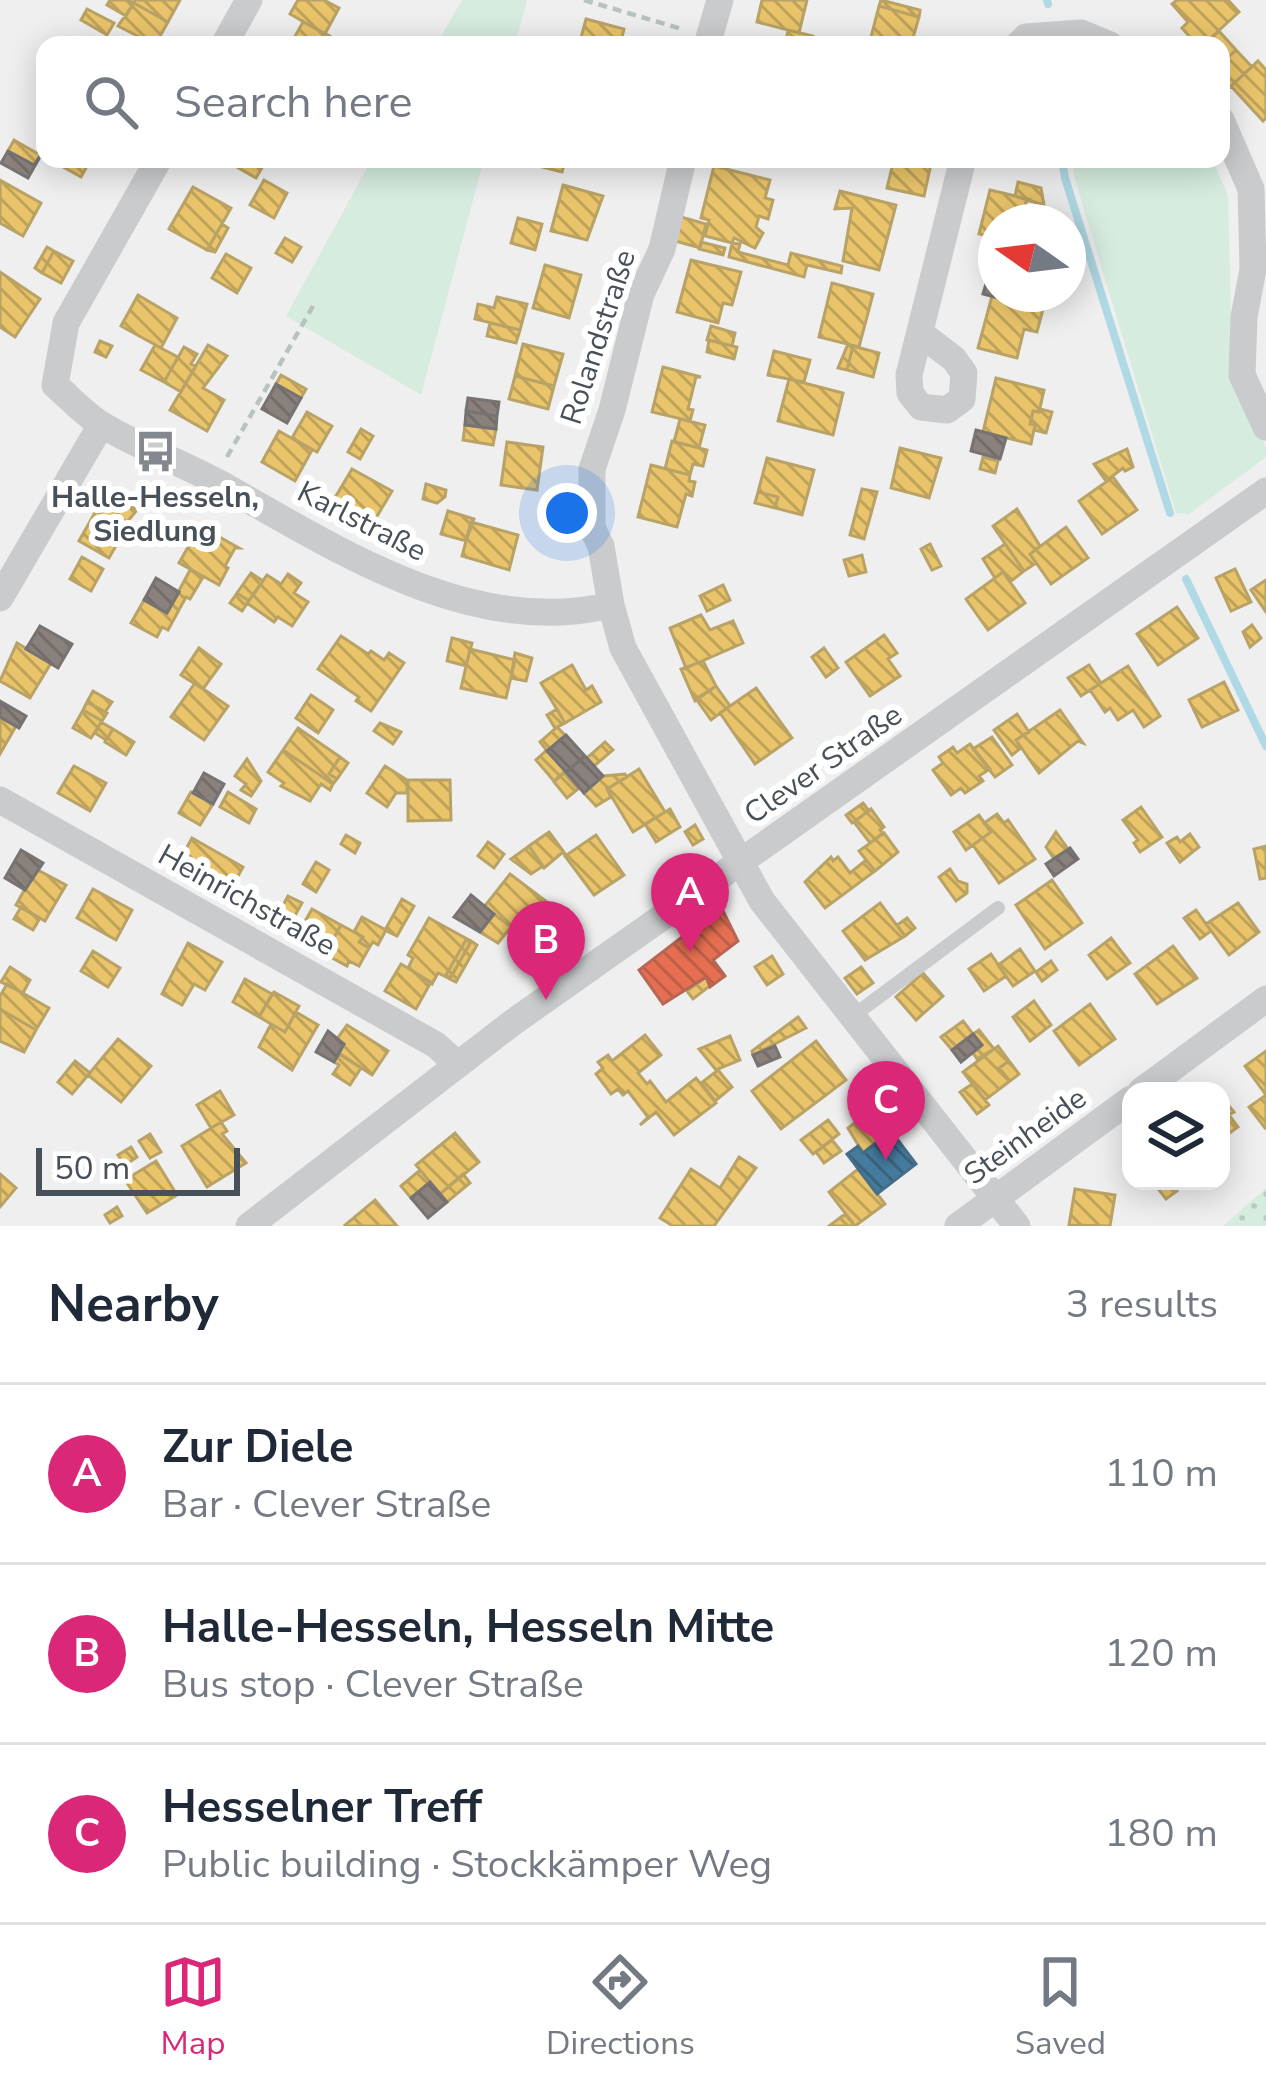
<!DOCTYPE html>
<meta charset="utf-8">
<style>
:root{--surface:#fff;--page:#f6f6f7;--text:#1f2937;--muted:#747a83;--line:#e0e1e3;--accent:#db2777}
body{margin:0;font-family:"Nunito Sans",sans-serif;background:var(--page);color:var(--text)}
.controls{position:absolute;right:36px;bottom:36px;display:grid;overflow:hidden;border-radius:24px;box-shadow:0 6px 30px #0003}
.controls button{width:108px;height:108px;display:grid;place-items:center;padding:0;border:0;border-bottom:3px solid var(--line);background:var(--surface);color:var(--text);font:60px sans-serif}
.compass{position:absolute;left:978px;top:204px;width:108px;height:108px;border-radius:50%;background:var(--surface);box-shadow:0 6px 30px #0003;rotate:284deg}
.scale{position:absolute;left:36px;bottom:30px;width:204px;box-sizing:border-box;padding-left:12px;border:6px solid #485159;border-top:0;font-size:33px;line-height:42px;white-space:nowrap;color:#485159;-webkit-text-stroke:9px #fff;paint-order:stroke}
.you{position:absolute;left:567px;top:513px;width:42px;height:42px;margin:-30px;border:9px solid #fff;border-radius:50%;background:#1a73e8;box-shadow:0 0 0 18px #1a73e833}
.badge{display:grid;place-items:center;width:78px;height:78px;border-radius:50%;background:var(--accent);color:#fff;font-size:39px;font-weight:700}
.pin{position:absolute;translate:-50% -99px;filter:drop-shadow(0 3px 6px #0008)}
.pin::after{content:'';position:absolute;top:63px;width:42px;height:36px;background:inherit;clip-path:polygon(0 0,100% 0,50% 100%)}
.list{margin:0;padding:0;list-style:none}
h2{display:flex;justify-content:space-between;align-items:center;height:156px;margin:0;padding:0 48px;font-size:51px}
h2 small{font-size:39px;font-weight:400;color:var(--muted)}
.list li{display:grid;grid-template-columns:78px 1fr auto;gap:36px;align-items:center;box-sizing:border-box;height:180px;padding:0 48px;border-top:3px solid var(--line)}
.list b{display:block;font-size:45px;white-space:nowrap}
.list p{margin:0;font-size:39px;white-space:nowrap;color:var(--muted)}
.list em{font-size:39px;font-style:normal;color:var(--muted)}
.icon{flex:none;width:66px;height:66px;fill:none;stroke:currentColor;stroke-width:2;stroke-linecap:round;stroke-linejoin:round}
.map{position:relative;flex:none;width:1266px;height:1226px;overflow:hidden}
.search{position:absolute;background:var(--surface);box-shadow:0 6px 30px #0003;left:36px;right:36px;top:36px;height:132px;display:flex;align-items:center;gap:30px;box-sizing:border-box;padding:0 42px;border-radius:24px;color:var(--muted);font-size:45px}
.sheet{height:696px;background:var(--surface)}
nav{display:flex;justify-content:space-around;align-items:center;box-sizing:border-box;height:168px;border-top:3px solid var(--line);background:var(--surface);font-size:33px;color:var(--muted)}
nav a{display:grid;justify-items:center;gap:6px}
nav .on{color:var(--accent)}
.map>svg:first-child{display:block}
.grass{fill:url(#grass-dots)}
.park{fill:#d6ecdf}
.homes{fill:url(#homes-back-hatch);stroke:#b9a265;stroke-width:3}
.shops{fill:url(#shops-back-hatch);stroke:#b76653;stroke-width:3}
.public{fill:url(#public-back-hatch);stroke:#466e89;stroke-width:3}
.industry{fill:url(#industry-back-hatch);stroke:#767372;stroke-width:3}
.lines{fill:none;stroke-linecap:round;stroke-linejoin:round}
.stream{stroke:#afd9e5;stroke-width:8}
.path{stroke:#b8c2bf;stroke-width:4.5;stroke-dasharray:9 6;stroke-linecap:butt}
.lane{stroke:#cacbcd;stroke-width:14}
.street{stroke:#cacbcd;stroke-width:27}
.labels{text-anchor:middle;stroke-width:12;stroke-linejoin:round;paint-order:stroke}
.street-label{font-size:30px;fill:#485159;stroke:#fff}
.poi-label{font-size:30px;font-weight:bold;fill:#485159;stroke:#fff}
</style>
<div class="map">
<svg width="1266" height="1226" viewBox="0 0 1266 1226">
<defs>
<pattern id="grass-dots" width="8" height="8" patternUnits="userSpaceOnUse" patternTransform="scale(3)"><rect width="8" height="8" fill="#d6ecdf"/><path d="M2 2h.1M6 6h.1" fill="none" stroke="#b9ccc2" stroke-width="1.8" stroke-linecap="round"/></pattern>
<pattern id="homes-back-hatch" width="6" height="6" patternUnits="userSpaceOnUse" patternTransform="scale(3)"><rect width="6" height="6" fill="#e9c46a"/><path d="M-1 5l2 2M0 0l6 6M5-1l2 2" fill="none" stroke="#bfa25a"/></pattern>
<pattern id="shops-back-hatch" width="6" height="6" patternUnits="userSpaceOnUse" patternTransform="scale(3)"><rect width="6" height="6" fill="#e76f51"/><path d="M-1 5l2 2M0 0l6 6M5-1l2 2" fill="none" stroke="#bd5e46"/></pattern>
<pattern id="public-back-hatch" width="6" height="6" patternUnits="userSpaceOnUse" patternTransform="scale(3)"><rect width="6" height="6" fill="#457b9d"/><path d="M-1 5l2 2M0 0l6 6M5-1l2 2" fill="none" stroke="#39627c"/></pattern>
<pattern id="industry-back-hatch" width="6" height="6" patternUnits="userSpaceOnUse" patternTransform="scale(3)"><rect width="6" height="6" fill="#8a817c"/><path d="M-1 5l2 2M0 0l6 6M5-1l2 2" fill="none" stroke="#736c69"/></pattern>
</defs>
<rect width="100%" height="100%" fill="#f0efef"/>
<path class="grass" d="M1266 1188V1226H1223Z"/>
<path class="park" d="M462 0H527L515 45H436Z
M372 159H484L421 395 286 316Z
M1072 159H1212L1228 195 1231 313 1244 403 1266 447V457L1189 514 1176 513 1075 180Z"/>
<path class="homes" d="M110 0H129L134 3 126 16 107 5Z
M135 0H180L168 22 134 3Z
M298 0H324L339 8 325 34 290 14Z
M762 0H807L799 33 757 22Z
M881 0 920 10 919 17 879 6Z
M1177 0H1228L1239 12 1203 45H1197L1182 28 1188 22 1172 4Z
M134 3 168 22 155 45 118 26Z
M879 6 919 17 911 45H869Z
M87 9 114 23 107 35 81 20Z
M586 19 624 29 620 45H579Z
M303 22 330 36 325 45H302L293 40Z
M788 30 813 36 811 45H785Z
M1219 31 1236 50 1221 64V45H1203Z
M1236 50 1252 67 1230 87 1221 77V64Z
M1258 61 1266 70V118L1263 121 1231 86Z
M14 140 40 155 34 165 8 151Z
M49 159H91L81 177Z
M223 159H267L256 178Z
M540 159H566L562 172 538 166Z
M894 159 931 164 924 196 887 188Z
M714 166 770 180 765 198 773 200 768 219 759 216 756 227 763 233 755 248 734 238 732 243 705 236 709 220 701 218Z
M0 180 41 203 23 236 0 223Z
M264 180 287 193 274 218 250 205Z
M1018 182 1041 188 1044 205 1015 196Z
M563 185 603 196 587 240 551 231Z
M193 187 231 208 207 250 169 229Z
M990 190 1032 200 1026 201 1023 222H996V238L979 234Z
M840 191 896 205 879 270 843 261 852 208 835 209Z
M681 217 706 224 700 248 675 241Z
M518 218 542 224 535 250 511 243Z
M222 224 228 228 215 252 207 250Z
M285 238 301 247 292 262 276 253Z
M701 242 725 248 723 255 699 249Z
M732 243 740 244 738 252 788 265 791 253 842 266 841 273 807 265 804 277 729 257Z
M47 247 54 251 42 273 35 268Z
M54 251 73 261 61 283 42 273Z
M226 254 251 268 237 293 212 278Z
M691 260 741 272 732 305 723 303 718 323 677 312Z
M545 265 581 275 569 318 533 308Z
M0 272 40 299 15 337 0 327Z
M832 283 873 294 859 347 819 337Z
M138 295 177 318 161 348 121 326Z
M992 296 1043 309 1037 332 1024 329 1017 358 978 348Z
M497 297 527 304 520 330 475 319 478 304 494 308Z
M490 323 520 330 516 343 487 336Z
M711 326 735 333 732 346 707 340Z
M709 340 737 347 734 359 707 352Z
M100 341 112 346 106 357 95 352Z
M523 344 563 354 554 386 515 376Z
M848 344 853 346 847 370 838 368Z
M155 345 178 357 164 382 141 370Z
M208 345 227 356 203 388 224 400 207 431 170 410Z
M853 346 879 353 873 377 847 370Z
M184 347 197 354 191 364 196 366 181 392 164 382Z
M774 351 810 360 804 382 768 375Z
M663 367 701 377H696L688 409 693 410 690 421 652 412Z
M281 375 306 389 301 398 276 384Z
M515 376 554 386 548 409 509 399Z
M996 378 1044 390 1039 412 1033 411 1030 424 1035 425 1031 444 983 432Z
M789 379 843 393 833 435 778 421Z
M1040 409 1052 412 1046 433 1034 430 1035 425 1030 424 1033 411 1039 412Z
M307 412 332 426 317 452 292 438Z
M680 419 705 425 699 448 674 442Z
M465 425 496 429 493 445 463 440Z
M361 429 373 436 360 459 348 452Z
M279 431 312 450 295 481 262 462Z
M672 441 707 450 703 466 693 464 690 475 665 469Z
M507 442 543 447 537 490 501 485Z
M900 448 941 458 929 498 891 488Z
M1127 449 1133 467 1125 471 1123 468 1106 481 1094 464Z
M983 457 998 461 995 473 980 469Z
M767 458 814 470 802 515 775 508 778 497 758 492Z
M651 465 690 475 689 481 695 482 692 496 686 494 677 527 638 517Z
M352 469 392 491 373 523 333 501Z
M1113 477 1137 510 1102 534 1079 501Z
M426 484 446 490 445 497 437 503 423 499Z
M862 489 877 492 864 539 850 535Z
M758 492 778 497 775 508 755 503Z
M106 493 137 510 123 527 126 528 109 558 79 541Z
M1017 509 1040 546 1030 554 1036 563 1024 571 993 526Z
M448 511 474 519 466 541 441 534Z
M471 522 518 535 509 570 462 556Z
M200 526 239 548H235L225 566 228 568 219 585 179 563Z
M1066 527 1088 558 1051 584 1030 554Z
M930 544 941 566 932 570 921 549Z
M1005 544 1024 571 1010 582 1003 572 995 578 983 559Z
M862 555 866 572 849 576 844 560Z
M82 557 103 569 91 591 70 579Z
M1235 569 1251 602 1231 611 1216 578Z
M190 570 203 577 190 599 186 597 168 630 162 627 157 637 131 623 144 600 167 613Z
M1003 572 1025 603 988 630 966 599Z
M251 573 263 581 249 601 237 593Z
M288 574 301 583 294 593 308 602 292 626 278 617 274 622 247 603 267 575 281 584Z
M1266 580V612L1251 590Z
M723 585 730 600 707 611 700 596Z
M237 593 249 601 242 611 230 603Z
M1177 607 1198 638 1158 665 1137 634Z
M701 615 710 630 733 621 743 643 686 668 670 628Z
M1252 625 1261 638 1250 647 1243 632Z
M884 635 897 653 888 659 900 676 870 696 846 662Z
M341 636 368 654 371 651 384 660 389 653 404 663 371 711 356 701 359 697 318 669Z
M452 638 472 643 466 666 447 661Z
M17 643 51 663 30 698 0 681Z
M199 648 221 664 203 689 181 675Z
M824 648 838 668 826 677 812 657Z
M470 649 515 660 506 698 461 688Z
M515 653 532 658 526 681 511 678Z
M703 661 716 686 695 701 681 669Z
M572 665 586 690 592 686 601 702 565 723 541 683Z
M1089 665 1101 683 1081 696 1068 678Z
M1128 666 1160 716 1144 727 1133 710 1118 720 1110 708 1105 712 1090 690Z
M1224 682 1238 710 1202 727 1189 700Z
M195 683 228 706 204 740 171 717Z
M716 686 730 706 711 720 696 699Z
M756 688 792 738 755 764 720 713Z
M93 691 112 702 105 712 87 702Z
M311 695 333 710 318 733 296 718Z
M87 702 107 713 102 721 83 710Z
M557 709 565 723 555 728 547 715Z
M83 710 102 721 91 738 73 728Z
M1060 710 1083 743 1078 741 1039 773 1016 740Z
M1017 714 1029 732 1016 740 1021 748 1012 755 994 730Z
M0 717 16 726 0 754Z
M101 722 113 729 106 740 95 733Z
M380 723 401 732 393 744 374 731Z
M557 727 565 735 547 751 540 742Z
M298 728 340 757 329 774 337 779 333 784 283 750Z
M113 729 134 742 126 755 105 742Z
M992 737 1012 765 995 777 973 749Z
M605 742 613 750 594 766 587 758Z
M970 744 990 769 979 776 983 781 965 793 961 788 951 795 933 770 943 763 939 757 953 747 957 753Z
M283 750 333 784 330 790 321 784 310 801 281 786 284 783 268 772Z
M547 750 565 771 554 781 536 760Z
M340 757 348 763 337 779 329 774Z
M247 759 261 781 251 796 241 790 246 784 235 776Z
M74 766 106 783 90 811 58 793Z
M385 766 407 780V793H396L387 807 367 793Z
M639 769 665 812 633 832 607 789Z
M564 773 578 789 567 798 554 782Z
M625 774 627 777 607 789 611 797 596 806 584 793 603 776Z
M408 780H450L451 820 408 821Z
M191 792 213 804 200 825 179 813Z
M228 792 256 809 249 823 220 807Z
M863 803 869 811 852 823 846 815Z
M1141 807 1162 837 1140 852 1134 843 1138 840 1123 820Z
M670 809 680 827 656 842 645 824Z
M871 809 884 827 880 830 883 833 870 843 854 822Z
M997 814 1004 823 1008 820 1035 859 999 883 973 845 991 832 984 823Z
M979 815 991 832 966 850 954 832Z
M695 825 703 839 693 845 685 832Z
M549 832 566 855 563 852 544 868 529 846Z
M1056 832 1068 849 1054 859 1046 847Z
M884 833 898 852 875 871 859 851Z
M1190 834 1199 847 1180 862 1167 843 1177 837 1180 842Z
M346 835 360 843 355 853 341 844Z
M596 835 624 875 594 895 565 856Z
M192 838 243 867 226 898 175 869Z
M488 842 504 854 494 868 478 856Z
M529 846 543 866 531 874 511 859Z
M1266 846V878L1260 879 1254 849Z
M831 857 833 861 838 857 850 873 866 860 875 871 825 908 805 882Z
M316 862 329 870 316 892 303 884Z
M674 868 681 878 668 886 662 877Z
M36 869 66 885 45 921 16 905Z
M950 869 958 881 967 884V893L956 901 939 877Z
M510 874 555 908 530 941 484 907Z
M1052 880 1082 923 1045 949 1016 905Z
M93 889 132 910 116 940 77 918Z
M288 896 302 903 293 919 303 925 296 937 273 924Z
M402 899 414 906 397 936 385 930Z
M880 903 905 936 865 960 843 931Z
M1238 903 1259 932 1229 955 1206 924Z
M21 907 40 918 33 930 14 919Z
M312 909 341 925 325 954 304 942 308 935 300 930Z
M1196 910 1211 931 1200 939 1184 918Z
M494 914 511 927 498 943 480 932Z
M362 917 386 930 378 945 373 942 369 948 359 942 363 937 354 932Z
M429 918 471 941 466 940 446 975 450 979 438 973 432 984 408 968 413 958 408 955Z
M907 918 915 928 905 936 897 925Z
M341 925 363 937 359 942 369 948 359 966 349 961 347 966 325 954Z
M1111 938 1130 963 1107 979 1089 955Z
M466 940 471 942 450 978 446 975Z
M471 941 477 945 456 982 450 979Z
M188 943 222 962 205 990 194 984 182 1005 162 994Z
M1173 946 1197 978 1157 1004 1135 974Z
M1020 949 1035 971 1013 986 998 965Z
M93 951 120 968 108 987 81 971Z
M991 954 1006 976 984 991 969 969Z
M772 956 783 974 767 985 755 967Z
M1051 961 1057 970 1042 981 1036 972Z
M401 964 431 982 416 1009 385 991Z
M10 967 30 980 23 993 1 982Z
M861 967 873 983 857 994 845 978Z
M923 973 943 996 916 1020 896 997Z
M706 977 711 985 693 999 687 991Z
M245 979 272 994 259 1017 233 1002Z
M7 984 49 1008 36 1030 0 1009V996Z
M274 992 299 1006 285 1032 259 1017Z
M1034 1001 1051 1025 1030 1041 1013 1017Z
M1090 1004 1115 1039 1079 1065 1054 1031Z
M0 1009 36 1030 24 1052 0 1041Z
M296 1012 318 1025 292 1070 259 1047 271 1024 285 1032Z
M798 1017 806 1028 753 1055 752 1051Z
M963 1021 973 1034 952 1050 941 1037Z
M347 1025 388 1051 372 1075 339 1053 344 1044 337 1039Z
M979 1030 994 1049 977 1059 973 1053 982 1045 973 1034Z
M645 1035 661 1055 638 1073 647 1084 650 1081 666 1102 696 1078 716 1103 674 1135 656 1112 640 1125 648 1117 628 1091 623 1095 618 1089 611 1094 596 1074 603 1068 598 1062 608 1055 612 1061Z
M730 1036 740 1060 716 1070 699 1049Z
M118 1039 151 1066 121 1102 88 1075Z
M816 1041 846 1080 781 1129 752 1091Z
M998 1046 1009 1061 999 1068 1010 1081 985 1100 963 1072Z
M1266 1051V1095L1245 1066Z
M339 1054 361 1068 350 1085 333 1074 339 1065 334 1062Z
M75 1061 90 1073 72 1094 58 1082Z
M1009 1061 1019 1074 1010 1081 999 1068Z
M718 1070 732 1087 715 1101 701 1083Z
M972 1084 989 1105 977 1114 960 1092Z
M220 1091 234 1115 211 1128 197 1105Z
M1266 1095V1127L1265 1128 1249 1107Z
M1221 1096 1234 1112 1229 1115 1238 1127 1221 1139Z
M871 1110 889 1133 863 1153 848 1128Z
M828 1120 839 1134 813 1154 801 1140Z
M221 1122 227 1131 222 1134 246 1163 207 1187 182 1146Z
M455 1133 479 1162 440 1194 416 1165Z
M150 1134 161 1152 150 1158 139 1141Z
M832 1140 841 1151 824 1163 816 1152Z
M131 1147 137 1157 125 1165 118 1155Z
M739 1157 756 1168 714 1226H673L660 1218 691 1169 720 1188Z
M156 1161 177 1195 147 1213 125 1180Z
M858 1169 885 1204 855 1226 829 1192Z
M420 1170 430 1182 411 1198 401 1186Z
M0 1174 16 1188 0 1207Z
M463 1174 470 1183 447 1202 440 1194Z
M1152 1181H1169L1177 1191 1166 1199Z
M1075 1189 1115 1195 1110 1226 1069 1225Z
M375 1200 397 1226H346L345 1225Z
M117 1207 122 1216 110 1223 105 1215Z
M845 1214 855 1226H829Z"/>
<path class="shops" d="M721 907 738 941 713 960 725 976 710 987 706 977 663 1004 639 970Z"/>
<path class="public" d="M891 1131 916 1164 877 1194 847 1154 858 1146 863 1153Z"/>
<path class="industry" d="M8 151 34 165 41 155 28 178 1 163Z
M990 270 996 271V294H1012L1010 301 983 294Z
M276 384 301 398 287 423 262 409Z
M468 398 499 402 497 416 466 411Z
M466 411 497 416 496 429 465 425Z
M976 430 1006 438 1000 459 971 451Z
M156 578 179 592 167 613 144 600Z
M40 626 72 644 58 668 26 649Z
M0 701 26 716 19 728 0 717Z
M566 735 585 756 566 772 547 751Z
M585 756 603 776 584 793 566 772Z
M204 773 224 784 213 804 193 793Z
M1070 848 1078 859 1054 876 1046 864Z
M21 850 43 863 25 890 5 878Z
M471 895 494 914 480 932 454 917Z
M328 1031 344 1044 334 1062 316 1052Z
M973 1034 982 1045 961 1062 952 1050Z
M775 1046 780 1057 758 1066 753 1055Z
M430 1182 447 1202 428 1218 411 1198Z"/>
<g class="lines">
<path class="stream" d="M1047 0 1048 4
M1062 159 1065 178 1170 513
M1186 579 1266 746"/>
<path class="path" d="M584 0 682 29
M227 457 313 306"/>
<path class="lane" d="M853 1016 998 908"/>
<path class="street" d="M224 45 249 0
M707 45 720 0
M1018 45 1026 37 1081 33 1110 45
M1221 120 1251 189 1253 269 1244 317 1242 375 1266 427
M159 159 66 323 55 385C71 399 86 416 104 426 141 448 182 463 219 483 335 548 472 639 611 605
M683 159 662 249 641 294 612 410 592 469V528L601 546 611 605 623 648 762 901 1017 1226
M920 333 954 359 964 373 962 399 947 410 921 407 910 393 909 375 963 159
M0 598 101 425
M0 800 436 1045 457 1064
M1141 1091 1266 999
M249 1226 512 1023 1266 491
M958 1226 1131 1099"/>
</g>
<defs>
<symbol id="bus-bare" viewBox="-9 -9 18 18"><path d="M-5-6H5V4H4V6H2V4H-2V6H-4V4H-5ZM-3.5-4V0h7V-4ZM-3.5 1.2v1.5H-2V1.2ZM2 1.2v1.5H3.5V1.2Z" fill="#83888e" stroke="#fff" stroke-width="2.5" paint-order="stroke"/></symbol>
</defs>
<g fill-rule="evenodd">
<use href="#bus-bare" x="126" y="422" width="59" height="59"/>
</g>
<g class="labels">
<g class="street-label">
<text transform="translate(598 337) rotate(-72)" y="10">Rolandstraße</text>
<text transform="translate(362 521) rotate(27)" y="10">Karlstraße</text>
<text transform="translate(823 764) rotate(-35)" y="10">Clever Straße</text>
<text transform="translate(247 900) rotate(29)" y="10">Heinrichstraße</text>
<text transform="translate(1025 1136) rotate(-36)" y="10">Steinheide</text>
</g>
<g class="poi-label">
<text x="155" y="507">Halle-Hesseln,<tspan x="155" dy="34">Siedlung</tspan></text>
</g>
</g>
</svg>
<div class="controls">
<button><svg class="icon" aria-label="layers" viewBox="0 0 24 24"><path d="M12 4l9 5-9 5-9-5zM3 14l9 5 9-5"/></svg></button>
</div>
<svg class="compass" viewBox="-18 -18 36 36"><path d="M0-13l5 13h-10z" fill="#e53935"/><path d="M0 13l5-13h-10z" fill="#747a83"/></svg>
<div class="scale">50 m</div>
<div class="you"></div>
<div class="pin badge" style="left:690px;top:952px">A</div>
<div class="pin badge" style="left:546px;top:1000px">B</div>
<div class="pin badge" style="left:886px;top:1160px">C</div>
<div class="search"><svg class="icon" aria-label="search" viewBox="0 0 24 24"><circle cx="10" cy="10" r="6"/><path d="M15 15l6 6"/></svg>Search here</div>
</div>
<section class="sheet">
<h2>Nearby<small>3 results</small></h2>
<ul class="list">
<li><span class="badge">A</span><div><b>Zur Diele</b><p>Bar · Clever Straße</p></div><em>110 m</em></li>
<li><span class="badge">B</span><div><b>Halle-Hesseln, Hesseln Mitte</b><p>Bus stop · Clever Straße</p></div><em>120 m</em></li>
<li><span class="badge">C</span><div><b>Hesselner Treff</b><p>Public building · Stockkämper Weg</p></div><em>180 m</em></li>
</ul>
</section>
<nav>
<a class="on"><svg class="icon" aria-label="map" viewBox="0 0 24 24"><path d="M3 6l6-2 6 2 6-2v14l-6 2-6-2-6 2zM9 4v14M15 6v14"/></svg>Map</a>
<a><svg class="icon" aria-label="directions" viewBox="0 0 24 24"><path d="M12 3l9 9-9 9-9-9zM9 14v-3h6M13 9l2 2-2 2"/></svg>Directions</a>
<a><svg class="icon" aria-label="saved" viewBox="0 0 24 24"><path d="M7 4h10v16l-5-4-5 4z"/></svg>Saved</a>
</nav>
